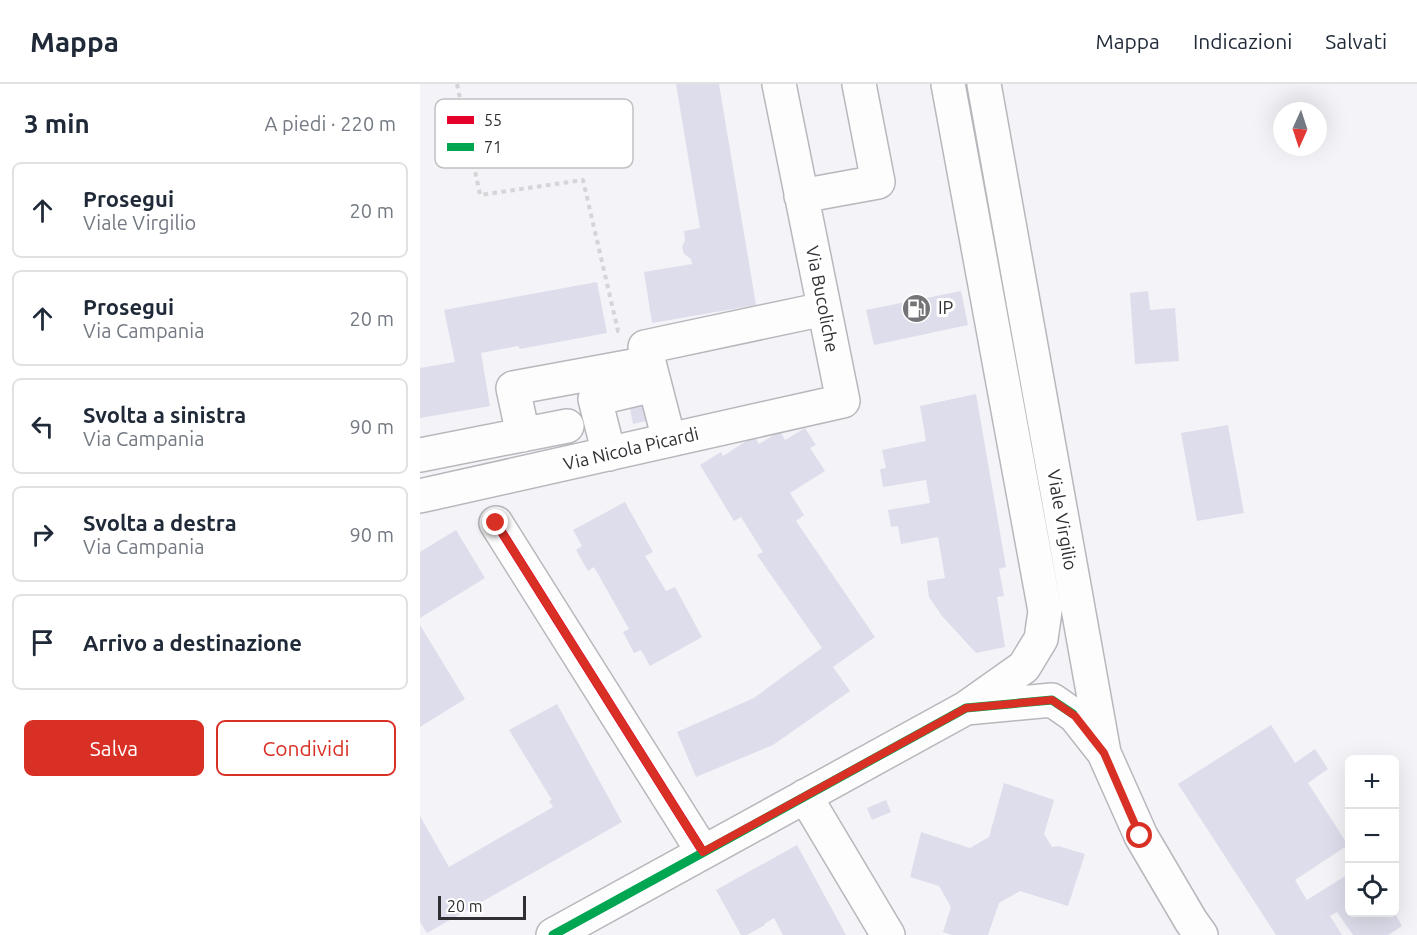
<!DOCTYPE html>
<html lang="it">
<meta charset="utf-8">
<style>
:root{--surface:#fff;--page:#f6f6f7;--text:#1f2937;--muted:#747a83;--line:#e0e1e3;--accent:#d93025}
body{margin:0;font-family:Ubuntu,sans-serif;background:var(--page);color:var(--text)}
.controls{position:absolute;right:18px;bottom:18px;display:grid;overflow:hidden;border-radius:9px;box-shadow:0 6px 24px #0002}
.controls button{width:54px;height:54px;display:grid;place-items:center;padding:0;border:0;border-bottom:2px solid var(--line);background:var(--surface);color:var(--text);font:30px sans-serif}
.compass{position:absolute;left:853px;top:18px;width:54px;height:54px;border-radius:50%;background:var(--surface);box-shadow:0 6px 24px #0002;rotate:183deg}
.scale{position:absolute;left:18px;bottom:15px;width:88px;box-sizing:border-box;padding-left:6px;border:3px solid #302f33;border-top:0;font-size:16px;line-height:21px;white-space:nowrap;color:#302f33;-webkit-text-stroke:4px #fff;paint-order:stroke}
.stop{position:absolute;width:18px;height:18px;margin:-14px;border:4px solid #d93025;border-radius:50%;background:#fff}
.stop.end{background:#d93025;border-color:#fff;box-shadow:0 2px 6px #0008}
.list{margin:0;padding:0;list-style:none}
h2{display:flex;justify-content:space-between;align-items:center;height:78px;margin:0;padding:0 24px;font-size:26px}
h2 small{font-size:20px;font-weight:400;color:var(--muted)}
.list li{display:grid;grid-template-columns:39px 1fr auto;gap:18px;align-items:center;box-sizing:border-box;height:96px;margin:0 12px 12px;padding:0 12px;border:2px solid var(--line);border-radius:9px}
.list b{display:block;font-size:22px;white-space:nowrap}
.list p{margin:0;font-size:20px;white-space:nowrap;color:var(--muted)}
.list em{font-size:20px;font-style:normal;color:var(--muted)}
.actions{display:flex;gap:12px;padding:18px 24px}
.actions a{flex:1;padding:14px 0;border:2px solid var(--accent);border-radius:9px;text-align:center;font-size:21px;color:var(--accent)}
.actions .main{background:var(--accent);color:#fff}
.icon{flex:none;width:33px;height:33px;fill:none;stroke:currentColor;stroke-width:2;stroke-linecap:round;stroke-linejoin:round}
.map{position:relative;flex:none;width:997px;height:851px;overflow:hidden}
header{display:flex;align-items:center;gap:36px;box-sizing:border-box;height:84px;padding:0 30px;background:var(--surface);border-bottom:2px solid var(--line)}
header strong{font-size:28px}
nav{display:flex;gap:33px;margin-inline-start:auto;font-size:21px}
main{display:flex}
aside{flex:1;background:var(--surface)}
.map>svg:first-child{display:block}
.building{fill:#deddeb}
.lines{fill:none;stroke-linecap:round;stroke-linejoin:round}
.minor-casing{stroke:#b8b8bc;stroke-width:36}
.major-casing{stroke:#b8b8bc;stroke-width:36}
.path{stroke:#d5d5d7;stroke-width:4;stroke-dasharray:4.5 4.5;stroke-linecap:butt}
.minor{stroke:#fdfdfe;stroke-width:33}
.major{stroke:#fdfdfe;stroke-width:33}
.bus-1-casing{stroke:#fff;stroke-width:14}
.bus-2-casing{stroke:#fff;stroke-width:14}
.bus-1{stroke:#e4002b;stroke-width:9}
.bus-2{stroke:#00a651;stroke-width:9}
.route{stroke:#d93025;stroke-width:8}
.labels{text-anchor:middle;stroke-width:6;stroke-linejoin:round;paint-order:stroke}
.street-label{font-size:18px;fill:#302f33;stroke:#fff}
.poi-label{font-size:18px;fill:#302f33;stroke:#fff;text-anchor:start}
.key{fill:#fff;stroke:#c1c1c2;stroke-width:1.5}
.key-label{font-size:16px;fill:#302f33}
</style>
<header>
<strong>Mappa</strong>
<nav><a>Mappa</a><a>Indicazioni</a><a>Salvati</a></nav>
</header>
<main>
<aside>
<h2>3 min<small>A piedi · 220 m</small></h2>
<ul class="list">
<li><svg class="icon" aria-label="ahead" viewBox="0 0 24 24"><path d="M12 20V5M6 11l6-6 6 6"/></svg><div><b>Prosegui</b><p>Viale Virgilio</p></div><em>20 m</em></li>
<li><svg class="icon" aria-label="ahead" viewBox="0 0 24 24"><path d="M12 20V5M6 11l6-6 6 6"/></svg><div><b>Prosegui</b><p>Via Campania</p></div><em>20 m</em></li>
<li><svg class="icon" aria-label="left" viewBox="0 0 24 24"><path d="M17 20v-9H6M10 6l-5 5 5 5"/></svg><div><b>Svolta a sinistra</b><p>Via Campania</p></div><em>90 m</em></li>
<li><svg class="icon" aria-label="right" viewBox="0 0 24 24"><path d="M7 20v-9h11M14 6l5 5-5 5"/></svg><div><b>Svolta a destra</b><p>Via Campania</p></div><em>90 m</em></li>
<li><svg class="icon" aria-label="arrive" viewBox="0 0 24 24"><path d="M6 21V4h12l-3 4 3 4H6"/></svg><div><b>Arrivo a destinazione</b></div></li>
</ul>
<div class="actions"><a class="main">Salva</a><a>Condividi</a></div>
</aside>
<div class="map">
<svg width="997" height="851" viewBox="0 0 997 851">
<rect width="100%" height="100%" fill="#f3f3f8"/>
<path class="building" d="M256 0H299L336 221 232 239 224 188 272 180 271 175 264 170 262 163 265 156 264 147 280 144Z
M177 198 187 249 100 265 98 262 61 269 70 322 0 334V284L35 278 24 226Z
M541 207 548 241 454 261 446 226Z
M728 207 730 226 755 224 759 277 715 280 710 209Z
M556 310 586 483 579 485 584 512 577 513 585 563 556 569 522 532 509 513 507 497 525 494 518 453 481 460 478 442 471 443 468 426 510 419 506 396 463 403 460 385 466 384 462 366 506 357 500 322Z
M234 314 239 334 213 340 209 320Z
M808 341 824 429 777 437 761 349Z
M385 344 396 361 390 364 405 387 370 409 384 431 376 437 455 553 413 583 430 607 353 661 276 693 257 648 334 614 402 564 337 471 343 468 321 433 314 437 280 381 301 368 303 372 334 352 339 360 360 347 365 356Z
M205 418 233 468 225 472 246 507 255 503 282 553 230 582 221 566 214 569 203 548 209 545 174 483 168 487 156 466 162 462 153 446Z
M36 446 65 494 0 534V468Z
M0 541 45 615 0 643Z
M137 620 202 738 7 849 0 838V732L29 783 133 723 129 717 132 716 89 646Z
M851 641 875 679 895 665 908 685 888 699 928 761 875 796 887 816 930 789V828H974L982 842 968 851H933L917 828 910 832 922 851H856L758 700Z
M584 699 634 716 624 750 632 763 638 762 665 770 648 822 600 807 579 819 568 851H532L523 848 531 823 519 802 490 793 501 748 550 764 569 753Z
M466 716 471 728 452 736 447 724Z
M377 761 426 851H363L354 834 344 840 345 841 327 851H321L296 806Z"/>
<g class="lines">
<defs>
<path id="minor" d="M381 112 458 98 439 0
M103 351 93 304 229 279
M249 356 225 263 404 225
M189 370 175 315 234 301
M0 371 147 342
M0 412 423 317 359 0
M76 439 283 768
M385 712 468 851"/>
<path id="major" d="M528 0 625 527 621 555 604 583 546 624
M564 0 684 669 721 752 771 837 781 851
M133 851 546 624 632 616 655 632 681 665"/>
</defs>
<use href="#minor" class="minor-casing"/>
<use href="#major" class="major-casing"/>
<path class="path" d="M37 0 60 111 163 96 198 247H200"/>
<use href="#minor" class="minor"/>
<use href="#major" class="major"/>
<defs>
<path id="bus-1" d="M76 439 283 768"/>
<path id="bus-2" d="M133 851 546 624 632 616 653 630"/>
</defs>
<use href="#bus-1" class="bus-1-casing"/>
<use href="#bus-2" class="bus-2-casing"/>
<use href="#bus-1" class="bus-1"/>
<use href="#bus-2" class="bus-2"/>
</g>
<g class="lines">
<path class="route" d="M76 439 283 768 546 624 632 616 655 632 684 669 720 752"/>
</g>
<defs>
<symbol id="fuel-disc" viewBox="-11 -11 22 22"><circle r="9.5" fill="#747478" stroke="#fff"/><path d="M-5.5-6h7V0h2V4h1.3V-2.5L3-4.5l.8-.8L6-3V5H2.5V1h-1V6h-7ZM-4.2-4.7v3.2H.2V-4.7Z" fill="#fff"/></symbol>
</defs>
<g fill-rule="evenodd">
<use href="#fuel-disc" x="480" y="208" width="33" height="33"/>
</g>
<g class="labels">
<g class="street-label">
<text transform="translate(402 215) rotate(79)" y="6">Via Bucoliche</text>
<text transform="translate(211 365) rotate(-13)" y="6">Via Nicola Picardi</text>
<text transform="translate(642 436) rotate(80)" y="6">Viale Virgilio</text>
</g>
<g class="poi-label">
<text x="518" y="230">IP</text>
</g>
</g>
<rect x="15" y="15" width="198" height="69" rx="9" class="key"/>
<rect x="27" y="32" width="27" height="8" fill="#e4002b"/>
<rect x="27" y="59" width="27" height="8" fill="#00a651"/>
<g class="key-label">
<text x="64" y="42">55</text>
<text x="64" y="69">71</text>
</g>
</svg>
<div class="controls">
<button>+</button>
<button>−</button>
<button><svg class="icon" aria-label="locate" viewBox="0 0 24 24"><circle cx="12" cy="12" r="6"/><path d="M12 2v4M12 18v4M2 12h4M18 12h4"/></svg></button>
</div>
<svg class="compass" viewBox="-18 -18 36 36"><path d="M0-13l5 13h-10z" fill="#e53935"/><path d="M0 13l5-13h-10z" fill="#747a83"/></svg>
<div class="scale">20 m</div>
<div class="stop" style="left:720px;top:752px"></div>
<div class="stop end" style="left:76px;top:439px"></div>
</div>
</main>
